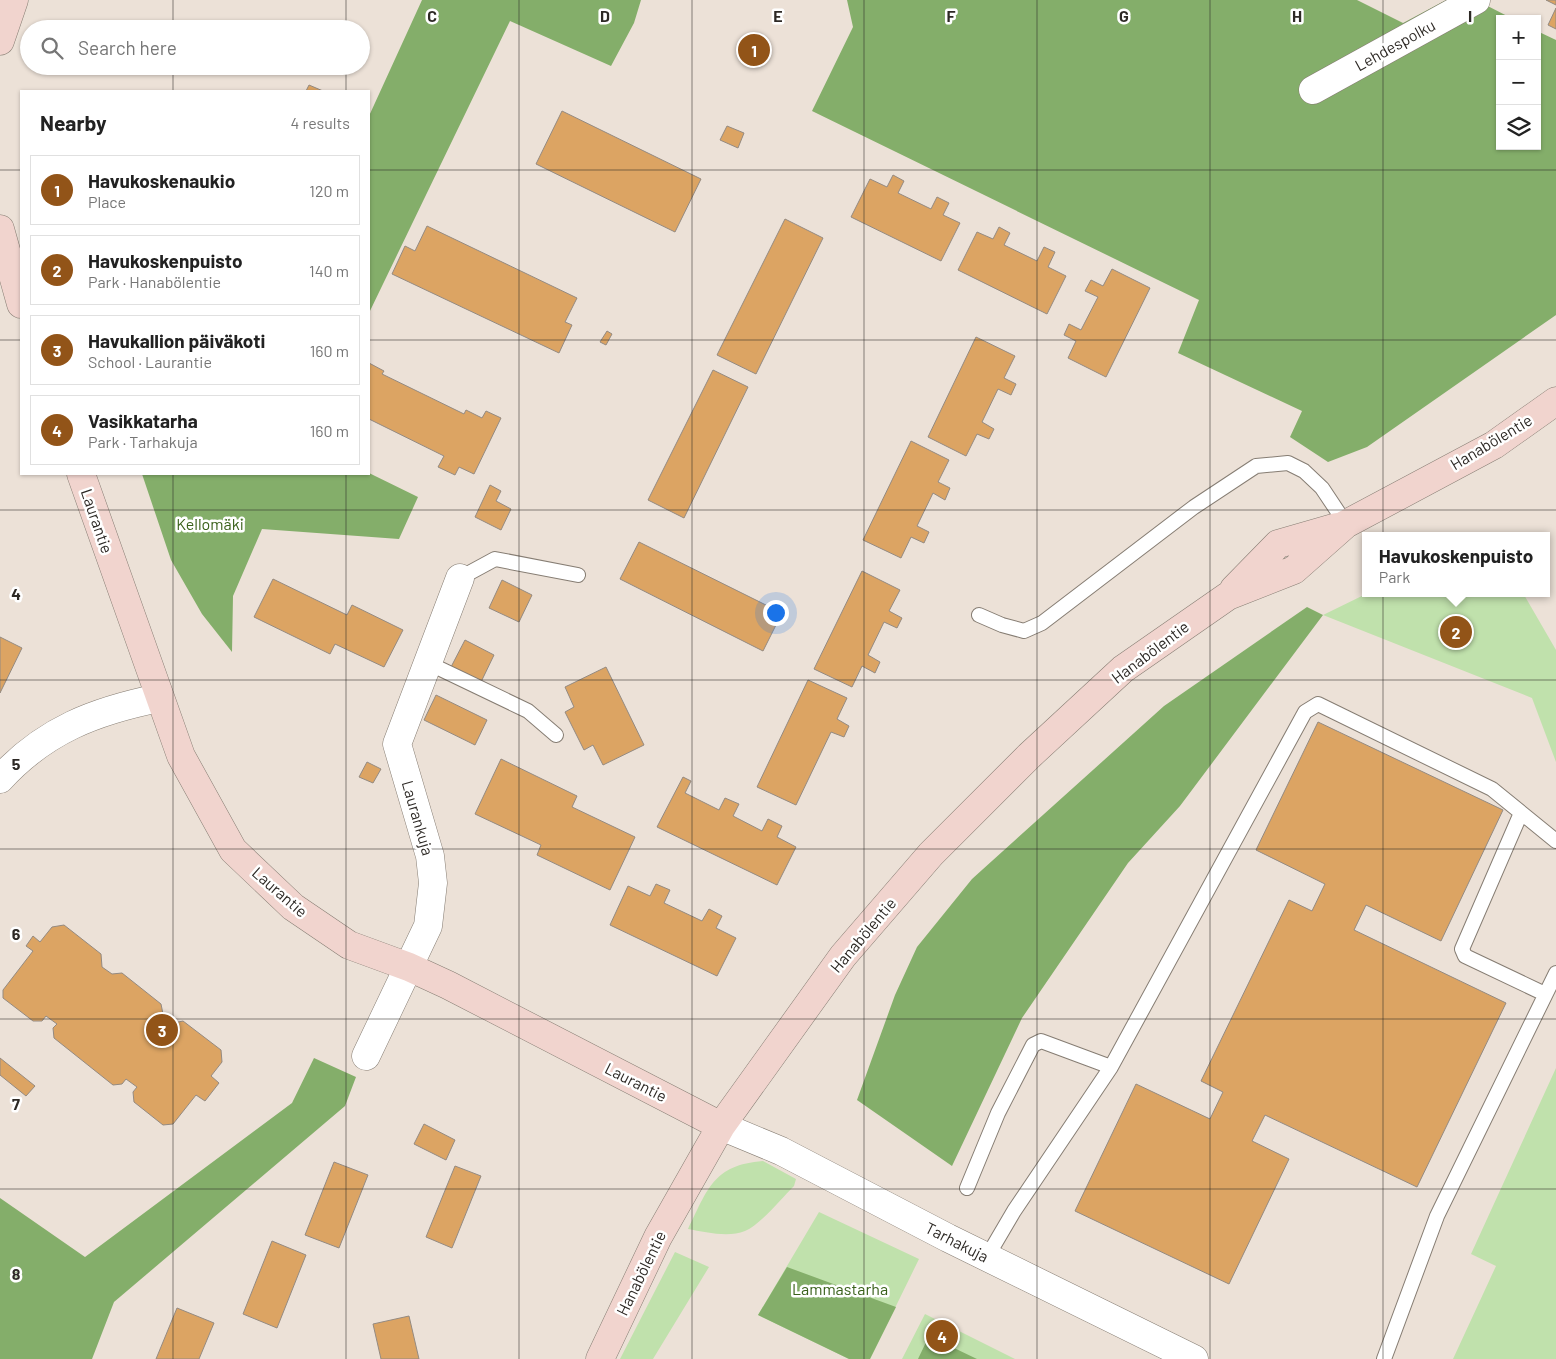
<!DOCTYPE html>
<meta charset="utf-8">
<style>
:root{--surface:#fff;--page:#f6f6f6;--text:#222;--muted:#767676;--line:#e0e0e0;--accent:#925418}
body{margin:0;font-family:Barlow,sans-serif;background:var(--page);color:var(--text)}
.controls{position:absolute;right:15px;top:15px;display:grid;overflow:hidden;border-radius:0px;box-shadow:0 1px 4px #0004}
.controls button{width:45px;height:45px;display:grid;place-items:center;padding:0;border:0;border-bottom:1px solid var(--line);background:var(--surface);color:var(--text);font:25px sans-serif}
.you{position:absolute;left:775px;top:612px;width:18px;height:18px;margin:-12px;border:4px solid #fff;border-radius:50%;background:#1a73e8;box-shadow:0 0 0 8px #1a73e833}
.badge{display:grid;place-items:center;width:32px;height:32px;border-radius:50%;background:var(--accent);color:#fff;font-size:16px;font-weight:700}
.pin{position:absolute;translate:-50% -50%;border:2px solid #fff;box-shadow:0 1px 5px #0006}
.popup{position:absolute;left:1362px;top:532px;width:188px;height:65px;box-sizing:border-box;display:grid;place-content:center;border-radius:0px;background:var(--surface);filter:drop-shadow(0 1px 4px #0005);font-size:16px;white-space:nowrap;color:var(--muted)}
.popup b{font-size:19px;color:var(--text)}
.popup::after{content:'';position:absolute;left:50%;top:100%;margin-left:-10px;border:10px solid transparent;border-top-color:var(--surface)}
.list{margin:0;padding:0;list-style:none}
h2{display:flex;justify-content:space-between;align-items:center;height:65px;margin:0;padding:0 20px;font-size:21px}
h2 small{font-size:16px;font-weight:400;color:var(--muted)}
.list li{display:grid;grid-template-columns:32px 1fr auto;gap:15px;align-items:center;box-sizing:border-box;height:70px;margin:0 10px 10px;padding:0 10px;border:1px solid var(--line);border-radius:0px}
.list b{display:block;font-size:19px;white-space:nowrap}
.list p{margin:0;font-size:16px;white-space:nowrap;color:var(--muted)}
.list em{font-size:16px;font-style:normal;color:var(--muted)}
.icon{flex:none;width:28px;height:28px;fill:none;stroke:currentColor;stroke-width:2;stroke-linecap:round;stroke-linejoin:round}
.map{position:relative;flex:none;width:1556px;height:1359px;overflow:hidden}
.search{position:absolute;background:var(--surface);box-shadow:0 1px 4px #0004;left:20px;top:20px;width:350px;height:55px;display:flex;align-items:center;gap:12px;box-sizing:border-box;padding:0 18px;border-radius:28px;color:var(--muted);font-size:19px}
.panel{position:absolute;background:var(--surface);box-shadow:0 1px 4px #0004;left:20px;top:90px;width:350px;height:385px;border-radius:0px}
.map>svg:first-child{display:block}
.green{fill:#c0e1ac}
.forest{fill:#84ae6a}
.building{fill:#dca463;stroke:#948a81}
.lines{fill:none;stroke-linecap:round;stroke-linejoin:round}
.lane-casing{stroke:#867d73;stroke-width:16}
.street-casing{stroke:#867d73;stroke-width:29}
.secondary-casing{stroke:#867d73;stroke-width:29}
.lane{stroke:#fff;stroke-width:14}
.street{stroke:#fff;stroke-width:28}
.secondary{stroke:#f1d4ce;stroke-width:28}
.grid{fill:none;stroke:#2d2925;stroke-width:1;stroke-opacity:0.55}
.labels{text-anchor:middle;stroke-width:5;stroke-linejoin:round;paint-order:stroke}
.street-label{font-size:16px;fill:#2d2925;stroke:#fff}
.park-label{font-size:16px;fill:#3a611b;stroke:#fff}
.grid-label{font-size:16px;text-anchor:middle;font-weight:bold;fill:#2d2925;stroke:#fff;stroke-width:5;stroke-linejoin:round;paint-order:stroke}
</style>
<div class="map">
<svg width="1556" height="1359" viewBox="0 0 1556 1359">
<rect width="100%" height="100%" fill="#ece1d7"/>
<path class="green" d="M1368 593H1523L1556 650V762L1532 698 1323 615Z
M1556 1068V1359H1453L1496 1266 1471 1254Z
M763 1161 796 1179 794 1186C781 1199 761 1224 745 1231 728 1238 705 1232 688 1229 708 1189 713 1165 763 1161Z
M819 1212 919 1259 870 1359H849L758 1315Z
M675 1252 709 1267 653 1359H620Z
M925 1314 1015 1359H902Z"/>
<path class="forest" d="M422 0H641L634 23 611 66 510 21 369 313V116Z
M847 0H1357L1403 23 1446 0H1476L1513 19H1500V146H1537V31L1556 40V315L1367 447 1328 462 1290 437 1302 411 1178 353 1199 300 812 111 853 27Z
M369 473 418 497 399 539 262 529 233 596 232 652 202 614 171 560 142 474Z
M1307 607 1323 615 1180 806 1128 863 1022 1018 952 1166 857 1100 895 995 917 947 972 879 1164 706Z
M314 1058 356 1077 345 1106 114 1302 92 1359H0V1198L85 1257 292 1103Z
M787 1267 896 1307 870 1359H849L758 1315Z
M929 1336 977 1359H918Z"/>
<path class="building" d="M1546 0H1556V5Z
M1556 8V29L1548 25Z
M309 85 323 91H306Z
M562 111 701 179 675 232 536 164Z
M727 126 744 133 738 148 720 140Z
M893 175 904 181 898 193 931 209 937 197 949 203 943 215 960 223 941 261 851 217 870 179 887 187Z
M785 219 823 238 756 374 717 355Z
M427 226 577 298 565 322 572 325 559 353 392 274 405 246 415 251Z
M999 227 1010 233 1004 245 1037 261 1044 247 1055 252 1048 267 1066 276 1047 314 958 270 977 232 993 239Z
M1112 269 1150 288 1106 377 1068 358 1076 341 1064 335 1069 324 1081 330 1098 297 1085 291 1091 280 1103 286Z
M607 331 612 334 606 345 600 342Z
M976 337 1015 356 1004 378 1016 384 1011 395 998 389 982 422 994 429 989 439 977 434 966 456 928 437Z
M369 363 384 371 382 374 464 414 466 410 482 418 486 411 501 418 474 474 459 467 455 475 438 467 444 456 369 419Z
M713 370 748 387 684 518 648 500Z
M911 441 949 460 938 482 950 488 945 500 933 493 917 526 929 532 924 543 911 537 901 558 863 540Z
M490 485 501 491 496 501 511 509 501 530 475 517Z
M639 542 782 613 763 651 620 579Z
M862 571 900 590 889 611 902 618 897 628 884 622 868 655 880 662 875 673 862 666 852 687 814 669Z
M273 579 347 615 352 605 403 630 384 667 335 644 330 654 254 617Z
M502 580 532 595 519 622 489 608Z
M0 637 22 648 0 693Z
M465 640 494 655 481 682 451 667Z
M606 667 644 745 603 765 593 745 584 750 565 712 574 707 565 687Z
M808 680 847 698 837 719 849 726 844 737 831 732 796 805 757 787Z
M436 695 487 720 475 745 424 720Z
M1318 722 1503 810 1441 941 1366 905 1354 930 1506 1003 1417 1187 1265 1115 1252 1141 1289 1159 1229 1284 1075 1211 1136 1084 1210 1119 1223 1092 1201 1081 1289 900 1312 911 1325 884 1256 850Z
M501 759 577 796 572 807 635 837 610 890 537 855 541 845 475 814Z
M367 762 381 769 373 783 359 777Z
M683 777 691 781 685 793 719 810 725 798 739 804 733 816 762 831 768 819 782 826 777 837 796 847 777 885 657 827Z
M656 884 670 890 664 903 702 921 709 909 722 916 716 928 736 938 717 976 610 925 628 886 650 896Z
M64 925 101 954 102 967 112 974 122 973 161 1004 163 1014 174 1023 183 1021 221 1050 222 1062 211 1076 219 1083 205 1101 196 1095 173 1124 163 1125 134 1102 133 1092 137 1087 126 1079 122 1084 113 1085 54 1038 53 1028 57 1024 46 1016 42 1021H33L3 998V990L33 951 26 946 33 936 40 942 52 927Z
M0 1058 35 1086 26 1096 0 1075Z
M424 1124 455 1140 446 1160 414 1144Z
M334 1162 368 1175 339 1248 305 1235Z
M455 1166 481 1176 452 1248 426 1237Z
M272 1241 306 1255 277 1328 243 1314Z
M177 1308 214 1323 199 1359H156Z
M409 1316 419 1359H381L373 1324Z"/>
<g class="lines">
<defs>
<path id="lane" d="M460 578 495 559 578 575
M979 615 1002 625 1024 631 1042 623 1194 507 1256 466 1288 463 1304 471 1322 488 1346 524
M428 663 528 711 556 735
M1521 813 1462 949 1465 956 1545 994
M967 1188 998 1113 1033 1045 1041 1041 1111 1067
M987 1257 1014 1211 1111 1067 1305 712 1318 704 1492 789 1556 841
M1384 1359 1437 1216 1556 973"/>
<path id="street" d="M1313 90 1476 0
M0 779C45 730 95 711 159 698
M366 1056 428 926 433 883 430 856 397 744 460 578
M721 1126 781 1151 948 1238 1194 1359"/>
<path id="secondary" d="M0 41 14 0
M0 229 21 304
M81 474 181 756 233 850 293 907 349 945 409 967 448 985 721 1126
M1234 589 1278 544 1337 527
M600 1359 658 1237 721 1126 843 956 931 854 1029 756 1123 669 1228 596 1294 570 1346 524 1494 445 1556 401"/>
</defs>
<use href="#lane" class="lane-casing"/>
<use href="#street" class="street-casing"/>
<use href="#secondary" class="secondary-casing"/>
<use href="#lane" class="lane"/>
<use href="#street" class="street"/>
<use href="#secondary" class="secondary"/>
</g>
<path class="grid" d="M173 0V29M346 0V29M519 0V1359M692 0V1359M864 0V1359M1037 0V1359M1210 0V1359M1383 0V1359M173 66V91M346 66V91M0 170H21M369 170H1556M0 340H21M369 340H1556M173 474V1359M346 474V1359M0 510H1556M0 680H1556M0 849H1556M0 1019H1556M0 1189H1556"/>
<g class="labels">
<g class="street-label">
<text transform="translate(1395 45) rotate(-29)" y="6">Lehdespolku</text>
<text transform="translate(1491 442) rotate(-31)" y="6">Hanabölentie</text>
<text transform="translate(97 521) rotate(71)" y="6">Laurantie</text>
<text transform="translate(1150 652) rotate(-37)" y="6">Hanabölentie</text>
<text transform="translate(418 818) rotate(74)" y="6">Laurankuja</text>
<text transform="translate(280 892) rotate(41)" y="6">Laurantie</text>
<text transform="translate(863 935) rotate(-50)" y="6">Hanabölentie</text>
<text transform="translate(636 1082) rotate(27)" y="6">Laurantie</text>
<text transform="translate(957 1242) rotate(27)" y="6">Tarhakuja</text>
<text transform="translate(641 1273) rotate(-64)" y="6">Hanabölentie</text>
</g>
<g class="park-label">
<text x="210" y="530">Kellomäki</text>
<text x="840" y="1295">Lammastarha</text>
</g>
</g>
<g class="grid-label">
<text x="432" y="22">C</text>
<text x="605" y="22">D</text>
<text x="778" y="22">E</text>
<text x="951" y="22">F</text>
<text x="1124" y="22">G</text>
<text x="1297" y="22">H</text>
<text x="1470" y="22">I</text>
<text x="16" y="600">4</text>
<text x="16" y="770">5</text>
<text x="16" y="940">6</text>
<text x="16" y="1110">7</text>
<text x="16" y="1280">8</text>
</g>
</svg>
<div class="controls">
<button>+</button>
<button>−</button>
<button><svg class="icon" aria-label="layers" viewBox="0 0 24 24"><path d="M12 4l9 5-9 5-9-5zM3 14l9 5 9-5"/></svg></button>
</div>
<div class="you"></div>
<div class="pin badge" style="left:754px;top:50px">1</div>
<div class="pin badge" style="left:1456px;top:632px">2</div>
<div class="popup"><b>Havukoskenpuisto</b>Park</div>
<div class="pin badge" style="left:162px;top:1030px">3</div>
<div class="pin badge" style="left:942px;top:1336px">4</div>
<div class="search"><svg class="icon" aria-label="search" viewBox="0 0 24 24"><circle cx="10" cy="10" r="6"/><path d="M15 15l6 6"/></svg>Search here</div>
<section class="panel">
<h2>Nearby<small>4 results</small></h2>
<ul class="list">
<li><span class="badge">1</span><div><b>Havukoskenaukio</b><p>Place</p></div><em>120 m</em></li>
<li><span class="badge">2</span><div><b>Havukoskenpuisto</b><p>Park · Hanabölentie</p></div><em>140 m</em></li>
<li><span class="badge">3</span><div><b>Havukallion päiväkoti</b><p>School · Laurantie</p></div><em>160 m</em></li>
<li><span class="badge">4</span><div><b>Vasikkatarha</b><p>Park · Tarhakuja</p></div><em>160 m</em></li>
</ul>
</section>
</div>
